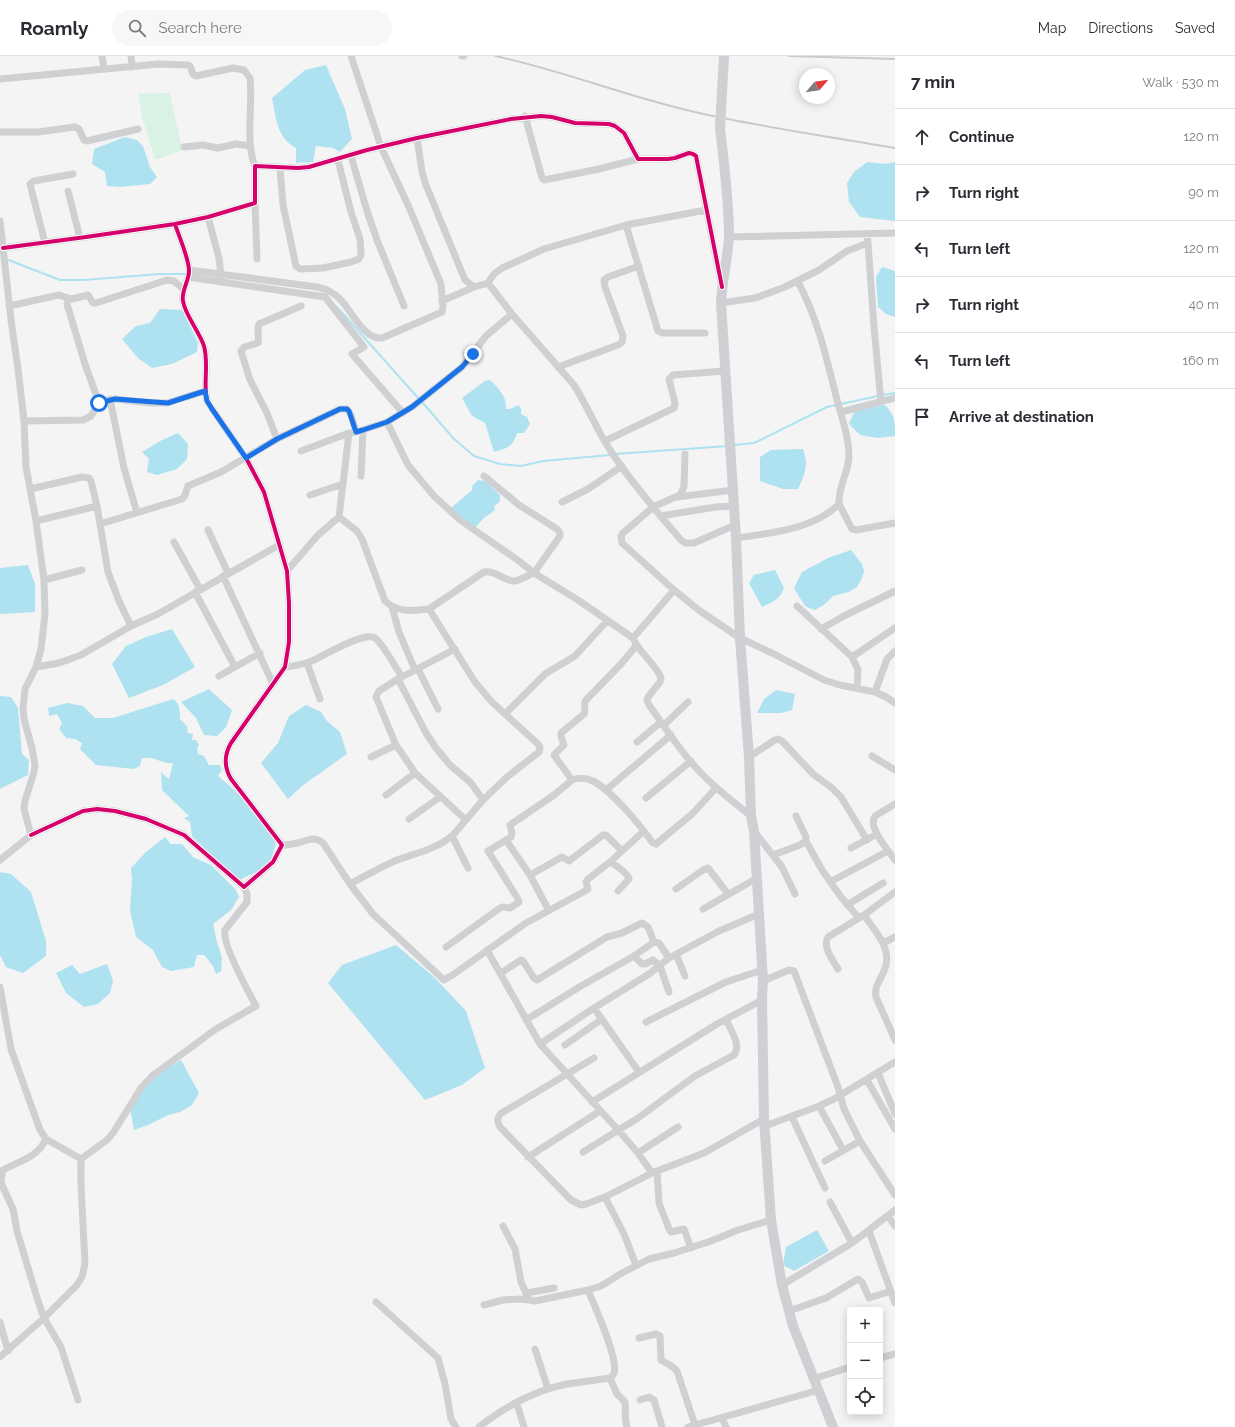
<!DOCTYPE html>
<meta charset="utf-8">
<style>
:root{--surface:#fff;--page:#f7f7f7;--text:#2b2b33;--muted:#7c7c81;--line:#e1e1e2}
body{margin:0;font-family:Raleway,sans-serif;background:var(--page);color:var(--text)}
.controls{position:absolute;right:12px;bottom:12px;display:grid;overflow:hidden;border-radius:4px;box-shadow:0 2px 10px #0003}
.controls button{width:36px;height:36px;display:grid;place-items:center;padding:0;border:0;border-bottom:1px solid var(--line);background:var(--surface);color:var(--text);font:20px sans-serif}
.compass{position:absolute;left:799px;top:12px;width:36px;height:36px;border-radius:50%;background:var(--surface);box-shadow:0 2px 10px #0003;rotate:61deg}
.stop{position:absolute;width:12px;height:12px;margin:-9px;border:3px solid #1a73e8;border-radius:50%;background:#fff}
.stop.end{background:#1a73e8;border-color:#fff;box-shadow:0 1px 4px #0008}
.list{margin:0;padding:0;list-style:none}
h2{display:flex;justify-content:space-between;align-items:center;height:52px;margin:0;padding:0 16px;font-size:17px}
h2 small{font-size:13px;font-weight:400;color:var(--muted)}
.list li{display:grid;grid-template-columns:26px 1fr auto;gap:12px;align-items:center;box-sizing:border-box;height:56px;padding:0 16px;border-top:1px solid var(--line)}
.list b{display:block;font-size:15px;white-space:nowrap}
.list em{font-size:13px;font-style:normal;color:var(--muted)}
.icon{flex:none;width:22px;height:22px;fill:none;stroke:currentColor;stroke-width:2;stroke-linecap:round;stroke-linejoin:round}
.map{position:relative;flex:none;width:895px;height:1371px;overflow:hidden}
header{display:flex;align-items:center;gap:24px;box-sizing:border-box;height:56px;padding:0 20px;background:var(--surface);border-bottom:1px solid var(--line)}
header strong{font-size:19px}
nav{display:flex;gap:22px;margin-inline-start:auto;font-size:14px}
.search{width:280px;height:36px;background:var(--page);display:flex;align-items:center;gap:10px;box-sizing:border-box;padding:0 14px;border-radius:22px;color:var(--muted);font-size:15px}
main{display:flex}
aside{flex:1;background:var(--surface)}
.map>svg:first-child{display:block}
.green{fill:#d9f2e3}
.water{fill:#aee2f0}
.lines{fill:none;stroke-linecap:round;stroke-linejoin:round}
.stream{stroke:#aee2f0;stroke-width:2}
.street{stroke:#ced0d2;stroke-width:7}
.secondary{stroke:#ced0d4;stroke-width:10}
.rail{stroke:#c9cacc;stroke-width:2}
.secondary-bridge{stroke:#ced0d4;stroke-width:10}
.cycleway-casing{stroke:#fff;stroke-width:6}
.cycleway{stroke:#d6006c;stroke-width:4}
.route{stroke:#1a73e8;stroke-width:5}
</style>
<header>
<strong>Roamly</strong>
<div class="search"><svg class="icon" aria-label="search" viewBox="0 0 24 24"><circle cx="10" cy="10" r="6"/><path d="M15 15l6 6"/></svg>Search here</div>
<nav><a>Map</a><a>Directions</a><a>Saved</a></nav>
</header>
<main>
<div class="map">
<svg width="895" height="1371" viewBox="0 0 895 1371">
<rect width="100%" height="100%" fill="#f4f4f4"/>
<path class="green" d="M170 37 182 94 159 103H155L142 61 138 38Z"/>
<path class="water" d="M326 9 345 53 352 83 340 96 333 92 316 90 313 106 296 107V92C277 82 276 62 272 42L305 14Z
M125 81 137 84 143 90 150 111 157 121 150 128 119 131 107 130 105 116 92 108 94 93Z
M867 106 886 108 895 106V165L860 161 849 146 847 127 854 116Z
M882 211 895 215V261L886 258 878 251 876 221Z
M160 253 182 254 198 287 197 296 172 308 152 312 138 302 122 283 136 270 150 267Z
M490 324C498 332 507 340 506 353H510L518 349 521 352V358L527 361 530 368 524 377H517C513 391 507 392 494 396L485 367 472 360 462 342 485 325Z
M885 349C895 360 895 364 895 380L877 382 860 379 849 368 855 354Z
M178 377 188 388 187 403 177 413 157 419 147 416 149 403 142 396 162 384Z
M803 393C809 409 805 418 798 433H783L760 425V401L771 394Z
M478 424 485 425 500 439C501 445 499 447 494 450L495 454 484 462 474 473 451 452 472 434V430Z
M851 494 862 508 864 515 862 522 857 531 849 536 833 540 825 548 815 554 805 550 794 532 802 516 828 502Z
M28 509 35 528V556L0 558V512Z
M775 514 784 532C780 544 772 546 762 551L749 527 754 519Z
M172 573 195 611 163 629 129 642 112 608 126 590 146 581Z
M209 633 232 654 226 671 217 680 204 679 196 662 181 646Z
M776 634 795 638 792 654 781 657H757L764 643Z
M0 640 11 641 18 652 22 698 29 704 28 719 0 733Z
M173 643C180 647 180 655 180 663L187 670 188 677 193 678 192 684H196L199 689 197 693 198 698 204 700 209 709H220L222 714 218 720C241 738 261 763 276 788L271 803 258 815 239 824 229 816 192 780 190 766 184 762 189 760 162 734 161 716 169 723 173 707C161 708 156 700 142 702L140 710 134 713 96 709 80 693 82 687 75 683 66 682 59 673 62 667 57 658 49 660 48 652 67 647 83 650 95 662H113Z
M306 649 321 656 327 665 340 676 347 698 302 730 288 743 261 707 278 687 289 660Z
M165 781 171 788H182L193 801 211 809 236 834 239 841 231 854 213 868 217 886 222 902 221 915 216 918 213 910 204 899H197L194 911 171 915 162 911 153 894 136 881 130 855 132 824 131 812 146 796Z
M0 816 11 818 31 836 46 885V900L23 917 6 911 0 899Z
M396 889 433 920 466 955 485 1012 462 1029 425 1044 328 927 342 909Z
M107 908 113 925 110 937 98 948 84 951 66 937 56 917 72 909 80 918Z
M181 1004 199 1037 192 1049 180 1056 168 1059 148 1069 134 1074 130 1052 150 1023Z
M817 1174 829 1195 794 1215 783 1209 786 1191Z"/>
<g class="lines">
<path class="stream" d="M6 203 60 224H83L160 218H187
M337 251 419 343
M882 339 895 337
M422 346 454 383 474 400 500 408 521 410 543 405 610 399
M734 389 754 387 827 351 878 340
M615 398 728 390"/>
<path class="street" d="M102 0 104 13
M131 0 132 11
M462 0H464
M0 23 158 8 188 9 190 10 193 18 196 20 233 12 244 14 250 22C253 49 245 86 255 110
M525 60 542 122 544 124 599 113 638 103
M0 76H38L75 71 79 73 84 84 87 85 138 73
M417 82 422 116 426 129 465 224 474 231 488 227
M184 91 203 89 218 92 236 88 250 90
M351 100 367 155 377 184 404 250
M280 112 283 149 296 210 300 213 323 212 351 206 359 203 361 199 360 183 351 156 338 104
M68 135 80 182
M255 147 257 203
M706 154 626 169 544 193 502 212 494 218 488 227 512 258 574 329C588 351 597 375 612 397 632 427 657 456 681 484L685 487H694L735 469
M208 161 219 202 221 219
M0 165 11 264 18 313 24 365 26 411 36 465 44 524 45 558 41 593 36 611 25 633 23 652 24 663 32 692 35 709 34 716 25 745 24 753 31 779 0 804
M626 169 658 275 663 277H705
M729 181 895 177
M45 187 30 128 34 125 73 118
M868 187 874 271 881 346
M3 192 86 181 175 168 208 161 255 147V110L298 112 309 111 367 94 417 82 511 63 541 60 552 61 575 67 609 68 615 70 624 77 638 103H668L675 102 689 97 693 98 696 100 721 227
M189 214 317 231C326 233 333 236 340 243 351 254 364 284 382 282L442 256 443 250 441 228 408 149 381 91 351 0
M188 221 325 241 364 291 352 298 403 357
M442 245 474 231
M721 247 755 242 785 231 819 214 847 195 868 187 867 178
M9 250 59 239 71 243
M558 311 618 289 622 286 623 280 605 231 604 224 608 221 639 210
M110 343 124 412 137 457
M99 347 115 343 151 347H167L205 335
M841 356 895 342
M24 365 83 364 91 360 99 347 85 308 67 248 68 244 88 239 93 247H96L167 224 174 225 184 234
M387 366 408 409 434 440 460 464 519 505 534 517 560 480V477L557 473 519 449 484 420
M356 376 363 374 387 366 412 351 462 311 486 280 512 258
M277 383 267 357 250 324 241 295 244 291 258 287C260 280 256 274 259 268L301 250
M605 385 674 352 675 347 669 323 673 319 725 315
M301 395 349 377
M685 398 684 431 680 439 653 451 623 477 621 480 622 487 674 534 700 555 740 582 772 597 824 624 840 629 875 636 886 641 895 647
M361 420 363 374
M30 433 82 421 89 422 91 425 97 450
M310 439 343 428
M677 441 733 434
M562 446 588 433 622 410
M839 448 852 473 856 474 895 467
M660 460 716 451 734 450
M36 465 97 450 100 468 182 443C187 440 185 435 188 430L221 416 277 383 340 353H347L351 359 356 376 349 377 339 461 357 475 362 483 385 545C398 557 413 555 429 553L475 626 491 645 505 658
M100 468 108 516 119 545 131 570 158 558 279 489
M208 474 228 517
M736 482C770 477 813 474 839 448 838 430 848 418 849 401 849 381 842 363 837 344 827 304 818 263 798 226
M174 486 200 533
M287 515 318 479 339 461
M223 520 273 628
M44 524 82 514
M195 536 235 611
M797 550 852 601 858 614 857 631
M392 551 399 576 415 614
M429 553 484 516C496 514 505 526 515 525 521 524 528 519 534 517L578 544 633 582C639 597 656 608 661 622L660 626 648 641 647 644 649 649C667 674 684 701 706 722 720 736 736 748 751 760
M821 573 844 560 895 535
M633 582 674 534
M455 593 398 623 379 635 376 641 396 689 407 705 415 717 466 764
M852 601 895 572
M307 607 320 643
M36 611 59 607 81 599 131 570
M285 611C295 610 304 608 312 605 325 599 364 575 375 582 383 588 396 612 402 621
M418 613 438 653
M219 620 260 597
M398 623 426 677 436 692 450 709 471 727 483 744
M875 636 887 603 895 595
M664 669 688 646
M637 686 661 666
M872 700 895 714
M371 701 396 689
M749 701 775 684 778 683 782 685 813 718 832 732 841 741 867 784
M572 724C580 721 586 722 593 725 611 734 640 769 652 786L656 788 692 758 716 732
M606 734 671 679
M386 739 415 717
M646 742 691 705
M895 748 875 760C867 771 889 795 895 804
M409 763 440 741
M754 775 782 811 795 838
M31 779 83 755 97 753 115 755 146 763 184 779 244 831 273 806 282 789 231 723C224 711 224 699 231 687L285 611 289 586V547L287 515 264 436 246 402 207 345C203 327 209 308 204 290 199 275 185 259 183 245 181 235 189 225 189 215 189 202 179 181 175 168
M452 780 468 812
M506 784 530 819 549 855
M806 785 822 814 841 841 859 862
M282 789C287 789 293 788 298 787 308 784 314 780 323 787L350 828 373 858 444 924 454 918 526 867 585 835 588 833 586 826 588 823 610 806 644 775
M851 792 877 778
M773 799 800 789 806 785V781L796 760
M610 806C617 810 627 816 629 823L618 835
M530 819 562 801 569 805 603 779H606L622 795
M830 826 888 795
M350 828C365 820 381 811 397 804 416 797 437 793 453 779L483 744 507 721 539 696 540 691 538 688 505 658 545 618 575 600 607 565
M676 833 703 814 708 812 728 838
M847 849 883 827
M703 853 757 822
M864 859C875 875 894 894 884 915 880 925 874 930 876 941L895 984
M883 887 895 881
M446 891 500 852 503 851 510 852 519 846 518 843 488 795 511 781 512 777 510 769 554 739 572 724 554 699 564 689 561 680V677L584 658C587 653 582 649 586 644L621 608 636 590
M487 894 540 988 619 1075 638 1097 652 1117
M676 898 685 920
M634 900 642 908H645L653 904 660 910 669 936
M838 913C833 904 822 891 828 881L864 859 895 836
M501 917 521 904 523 905 534 922 537 924 607 881 622 877 642 867 648 871 654 886
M763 925 789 914 794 915 838 1031 844 1053 860 1085 895 1139
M0 931 11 993 40 1074 46 1083 81 1103
M594 952 639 1016
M526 964 581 930 634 900 654 886 659 887 669 902
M646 966 726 926 762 914
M540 988 594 952 649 918 669 902 719 875 759 858
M565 989 602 963
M594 1002 500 1058C497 1063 497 1066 500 1071L571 1144 581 1149 586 1148 605 1141 652 1117 704 1097 764 1063
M878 1017 895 1058
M867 1024 895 1073
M592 1046 717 968 762 944
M819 1050 843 1094
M792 1061 825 1132
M765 1070 819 1050 834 1043 895 1006
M46 1083C37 1102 21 1104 3 1114L1 1124 2 1129 13 1153 17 1175 38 1245 44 1262 61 1291 78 1344
M583 1096 638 1062 695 1020 734 999C742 989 730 974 726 963
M638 1097 678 1071
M528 1101 600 1055
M81 1103 107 1084 113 1077 141 1032 152 1020 216 973 256 950C249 937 221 886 225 874L247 846V838L244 831
M825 1105 860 1085
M657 1115 659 1147 669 1173 671 1176 684 1173 691 1192
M605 1141 624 1178 636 1209
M830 1146 852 1187
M888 1160 895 1170
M503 1170 515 1193 521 1226 529 1244
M869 1175 895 1247
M782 1229 852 1187 895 1154
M526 1237 554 1232
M376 1246 438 1302 445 1328 451 1363 456 1371
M484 1249 503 1244 521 1243 535 1245 588 1234
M789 1255 826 1242 858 1223 862 1226 869 1242 891 1235
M0 1266 8 1295
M639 1282 656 1278 660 1280 661 1304 673 1311 677 1315 695 1369
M535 1293 548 1333
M0 1301 44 1262 77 1229 82 1221 85 1208 81 1128V1103
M880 1302 895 1298
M610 1322 617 1338 625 1346C626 1355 624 1362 627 1371
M813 1323 850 1311
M640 1344 649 1341 654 1344 662 1371
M517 1348 524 1371
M722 1362 726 1371
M479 1371C504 1351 536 1334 567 1328 582 1326 596 1324 610 1322 612 1320 613 1320 614 1317 619 1303 594 1249 588 1234L601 1230 622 1217 649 1203 674 1197 711 1185 738 1174 771 1164
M688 1371 819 1334"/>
<path class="secondary" d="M720 72C724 108 729 144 729 180 728 202 722 224 721 247L736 482 740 582 749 701 751 760 754 775 763 925 762 944 764 1063 771 1164 782 1229 793 1270 833 1371"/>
<path class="rail" d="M495 0C562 14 625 40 691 55 758 71 827 80 895 92
M789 0 895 3"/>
<path class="secondary-bridge" d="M720 72 724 0"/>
<defs>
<path id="cycleway" d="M3 192 86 181 175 168 208 161 255 147V110L298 112 309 111 367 94 417 82 511 63 541 60 552 61 575 67 609 68 615 70 624 77 638 103H668L675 102 689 97 693 98 696 100 722 231
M31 779 83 755 97 753 115 755 146 763 184 779 244 831 273 806 282 789 231 723C224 711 224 699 231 687L285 611 289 586V547L287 515 264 436 246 402 207 345C203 327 209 308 204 290 199 275 185 259 183 245 181 235 189 225 189 215 189 202 179 181 175 168"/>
</defs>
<use href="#cycleway" class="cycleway-casing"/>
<use href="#cycleway" class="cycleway"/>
</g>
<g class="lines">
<path class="route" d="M99 347 115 343 168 347 205 335 207 345 212 353 246 402 277 383 340 353H347L349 355 356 376 363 374 387 366 412 351 462 311 473 298"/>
</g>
</svg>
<div class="controls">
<button>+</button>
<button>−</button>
<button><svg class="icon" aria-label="locate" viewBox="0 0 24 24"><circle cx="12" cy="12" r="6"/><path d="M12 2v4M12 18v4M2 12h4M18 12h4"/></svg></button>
</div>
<svg class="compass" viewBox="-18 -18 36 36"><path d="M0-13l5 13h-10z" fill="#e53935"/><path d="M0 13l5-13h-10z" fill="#7c7c81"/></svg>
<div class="stop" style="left:99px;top:347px"></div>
<div class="stop end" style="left:473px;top:298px"></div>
</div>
<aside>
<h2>7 min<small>Walk · 530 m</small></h2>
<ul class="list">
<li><svg class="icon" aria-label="ahead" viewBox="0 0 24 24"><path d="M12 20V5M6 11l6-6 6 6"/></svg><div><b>Continue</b></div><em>120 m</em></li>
<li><svg class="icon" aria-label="right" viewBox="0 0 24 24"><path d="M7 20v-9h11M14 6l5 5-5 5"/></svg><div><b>Turn right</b></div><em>90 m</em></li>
<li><svg class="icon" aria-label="left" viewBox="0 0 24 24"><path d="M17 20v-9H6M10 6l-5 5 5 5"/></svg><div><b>Turn left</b></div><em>120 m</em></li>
<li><svg class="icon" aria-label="right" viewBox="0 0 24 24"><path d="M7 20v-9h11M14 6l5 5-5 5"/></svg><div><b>Turn right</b></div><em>40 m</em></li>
<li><svg class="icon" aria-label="left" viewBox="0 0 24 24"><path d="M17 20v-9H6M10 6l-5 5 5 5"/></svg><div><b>Turn left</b></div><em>160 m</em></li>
<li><svg class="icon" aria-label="arrive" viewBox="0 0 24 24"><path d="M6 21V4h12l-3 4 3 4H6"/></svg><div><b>Arrive at destination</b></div></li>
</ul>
</aside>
</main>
